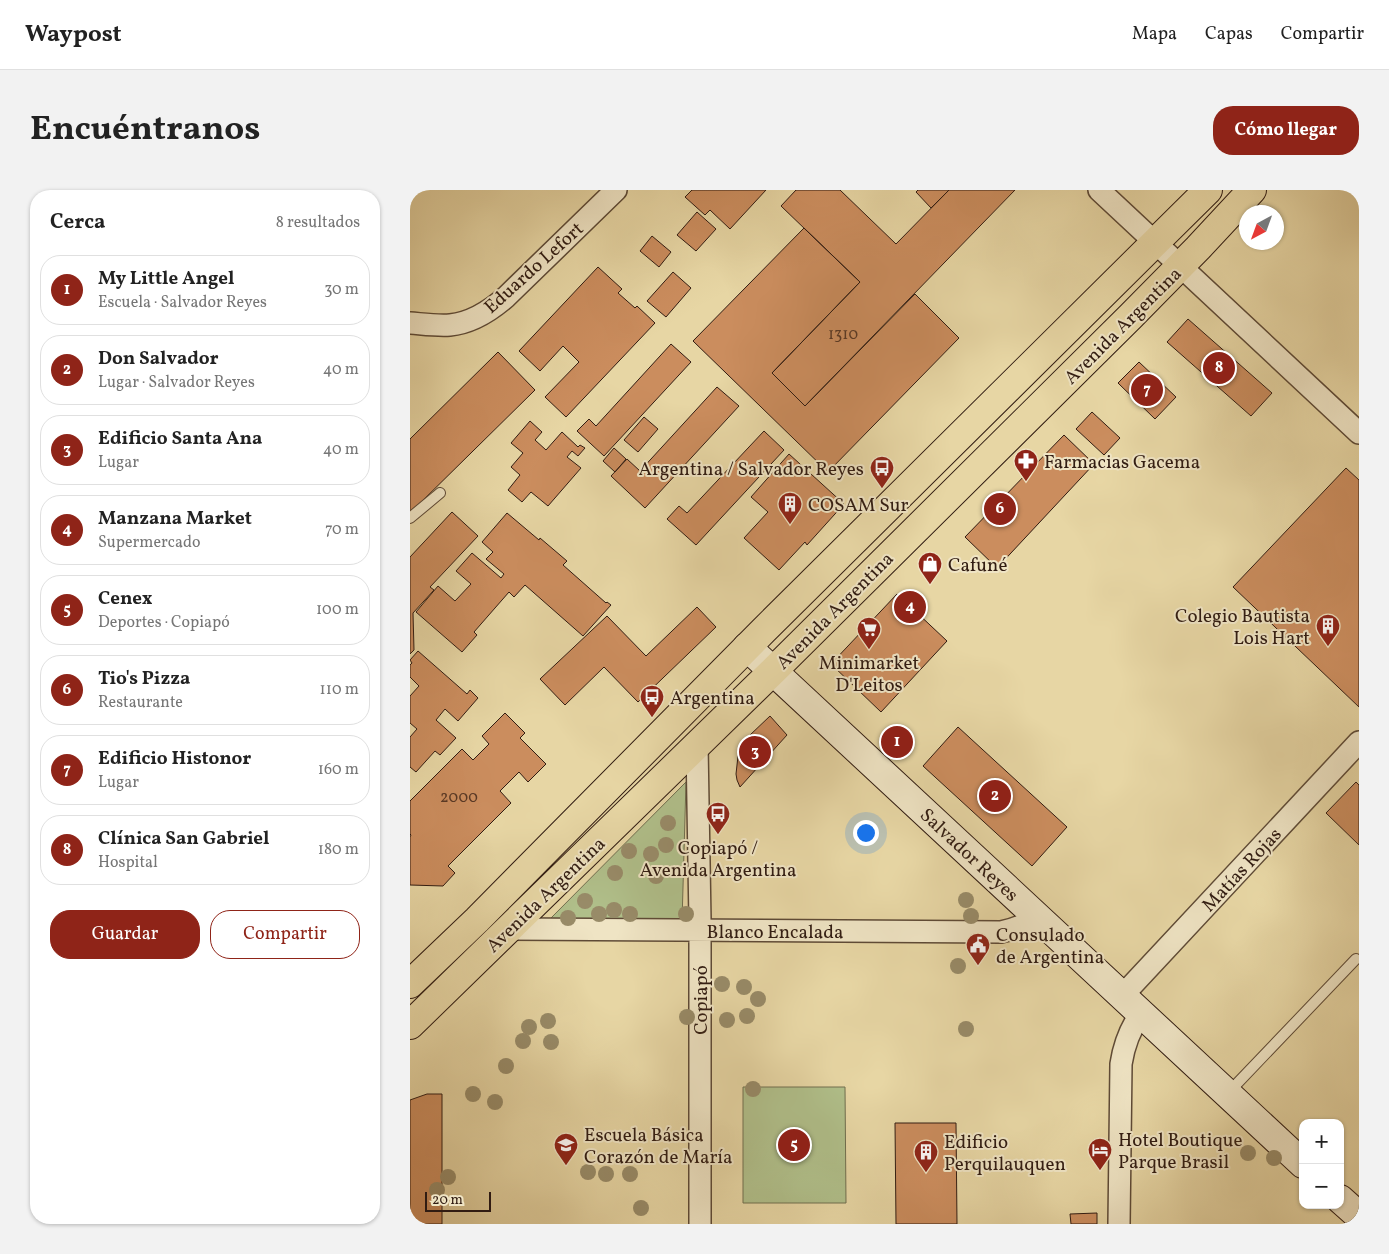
<!DOCTYPE html>
<html lang="es">
<meta charset="utf-8">
<style>
:root{--surface:#fff;--page:#f2f2f2;--text:#222;--muted:#767676;--line:#e0e0e0;--accent:#8f2418}
body{margin:0;font-family:Vollkorn,serif;background:var(--page);color:var(--text)}
.controls{position:absolute;right:15px;bottom:15px;display:grid;overflow:hidden;border-radius:10px;box-shadow:0 1px 4px #0004}
.controls button{width:45px;height:45px;display:grid;place-items:center;padding:0;border:0;border-bottom:1px solid var(--line);background:var(--surface);color:var(--text);font:25px sans-serif}
.compass{position:absolute;left:829px;top:15px;width:45px;height:45px;border-radius:50%;background:var(--surface);box-shadow:0 1px 4px #0004;rotate:221deg}
.scale{position:absolute;left:15px;bottom:12px;width:66px;box-sizing:border-box;padding-left:5px;border:2px solid #311c12;border-top:0;font-size:14px;line-height:18px;white-space:nowrap;color:#311c12;-webkit-text-stroke:4px #efe4c4;paint-order:stroke}
.you{position:absolute;left:455px;top:642px;width:18px;height:18px;margin:-12px;border:4px solid #fff;border-radius:50%;background:#1a73e8;box-shadow:0 0 0 8px #1a73e833}
.badge{display:grid;place-items:center;width:32px;height:32px;border-radius:50%;background:var(--accent);color:#fff;font-size:16px;font-weight:700}
.pin{position:absolute;translate:-50% -50%;border:2px solid #fff;box-shadow:0 1px 5px #0006}
.list{margin:0;padding:0;list-style:none}
h2{display:flex;justify-content:space-between;align-items:center;height:65px;margin:0;padding:0 20px;font-size:21px}
h2 small{font-size:16px;font-weight:400;color:var(--muted)}
.list li{display:grid;grid-template-columns:32px 1fr auto;gap:15px;align-items:center;box-sizing:border-box;height:70px;margin:0 10px 10px;padding:0 10px;border:1px solid var(--line);border-radius:20px}
.list b{display:block;font-size:19px;white-space:nowrap}
.list p{margin:0;font-size:16px;white-space:nowrap;color:var(--muted)}
.list em{font-size:16px;font-style:normal;color:var(--muted)}
.actions{display:flex;gap:10px;padding:15px 20px}
.actions a{flex:1;padding:11px 0;border:1px solid var(--accent);border-radius:20px;text-align:center;font-size:18px;color:var(--accent)}
.actions .main{background:var(--accent);color:#fff}
.map{position:relative;flex:none;width:949px;height:1034px;overflow:hidden;border-radius:20px}
header{display:flex;align-items:center;gap:30px;box-sizing:border-box;height:70px;padding:0 25px;background:var(--surface);border-bottom:1px solid var(--line)}
header strong{font-size:24px}
nav{display:flex;gap:28px;margin-inline-start:auto;font-size:18px}
.intro{display:flex;align-items:center;justify-content:space-between;box-sizing:border-box;height:120px;padding:0 30px}
h1{margin:0;font-size:35px}
.button{padding:12px 22px;border-radius:20px;background:var(--accent);color:#fff;font-size:18px;font-weight:700}
main{display:flex;gap:30px;padding:0 30px}
aside{flex:1;background:var(--surface);border-radius:20px;box-shadow:0 1px 4px #0004}
.map>svg:first-child{display:block}
.green{fill:#b0bf8a;stroke:#706e4e}
.building{fill:#cb8d5e;stroke:#311c12}
.lines{fill:none;stroke-linecap:round;stroke-linejoin:round}
.lane-casing{stroke:#5e4a36;stroke-width:12}
.street-casing{stroke:#5e4a36;stroke-width:24}
.secondary-casing{stroke:#311c12;stroke-width:30}
.primary-casing{stroke:#311c12;stroke-width:30}
.lane{stroke:#efe4c4;stroke-width:10}
.street{stroke:#efe4c4;stroke-width:21}
.secondary{stroke:#efe4c4;stroke-width:28}
.primary{stroke:#e7d6a4;stroke-width:28}
.tree{fill:#988b68}
.labels{text-anchor:middle;stroke-width:4;stroke-linejoin:round;paint-order:stroke}
.number-label{font-size:16px;fill:#583825}
.street-label{font-size:19px;fill:#311c12;stroke:#efe4c4}
.poi-label{font-size:19px;fill:#311c12;stroke:#efe4c4;text-anchor:start}
</style>
<header>
<strong>Waypost</strong>
<nav><a>Mapa</a><a>Capas</a><a>Compartir</a></nav>
</header>
<div class="intro"><h1>Encuéntranos</h1><a class="button">Cómo llegar</a></div>
<main>
<aside>
<h2>Cerca<small>8 resultados</small></h2>
<ul class="list">
<li><span class="badge">1</span><div><b>My Little Angel</b><p>Escuela · Salvador Reyes</p></div><em>30 m</em></li>
<li><span class="badge">2</span><div><b>Don Salvador</b><p>Lugar · Salvador Reyes</p></div><em>40 m</em></li>
<li><span class="badge">3</span><div><b>Edificio Santa Ana</b><p>Lugar</p></div><em>40 m</em></li>
<li><span class="badge">4</span><div><b>Manzana Market</b><p>Supermercado</p></div><em>70 m</em></li>
<li><span class="badge">5</span><div><b>Cenex</b><p>Deportes · Copiapó</p></div><em>100 m</em></li>
<li><span class="badge">6</span><div><b>Tio's Pizza</b><p>Restaurante</p></div><em>110 m</em></li>
<li><span class="badge">7</span><div><b>Edificio Histonor</b><p>Lugar</p></div><em>160 m</em></li>
<li><span class="badge">8</span><div><b>Clínica San Gabriel</b><p>Hospital</p></div><em>180 m</em></li>
</ul>
<div class="actions"><a class="main">Guardar</a><a>Compartir</a></div>
</aside>
<div class="map">
<svg width="949" height="1034" viewBox="0 0 949 1034">
<rect width="100%" height="100%" fill="#e7d6a4"/>
<filter id="stains"><feTurbulence type="fractalNoise" baseFrequency=".004" numOctaves="4"/><feColorMatrix values="0 0 0 0 .2 0 0 0 0 .09 0 0 0 0 .02 0 0 0 .5 -.17"/></filter>
<radialGradient id="worn" r=".72"><stop offset=".6" stop-color="#630" stop-opacity="0"/><stop offset="1" stop-color="#630" stop-opacity=".3"/></radialGradient>
<path class="green" d="M276 592 272 732 140 729Z
M333 897H435L436 1013H333Z"/>
<path class="building" d="M282 0H356L320 39 300 20 295 25 275 7Z
M386 0H430L486 54 539 0H605L395 216 362 183 450 92 371 16Z
M508 0H539L521 18 506 2Z
M287 22 306 39 286 61 267 45Z
M394 38 450 92 362 183 395 216 505 104 549 148 418 282 283 151Z
M242 46 261 62 249 77 230 61Z
M188 77 212 99 208 103 225 118 227 116 245 133 156 227 135 207 169 172 153 156 130 181 109 161Z
M263 82 281 98 256 127 237 111Z
M778 129 862 203 841 226 757 152Z
M261 154 281 172 194 266 167 241 179 229 186 236Z
M88 162 125 200 0 323V249Z
M729 172 766 207 745 229 708 193Z
M307 197 329 216 235 318 201 286 217 269 230 281Z
M682 222 710 248 694 265 666 239Z
M234 227 248 239 228 262 214 250Z
M120 231 132 242 125 250 136 260 152 242 168 257 170 255 175 258 168 266 162 261 157 267 171 278 138 316 121 302 112 312 98 300 110 285 101 277 113 263 101 253Z
M354 241 374 260 286 355 257 329 269 316 277 323Z
M654 245 684 274 587 378 555 347Z
M204 258 216 269 205 282 193 271Z
M379 264 434 314 397 355 395 352 369 380 334 348 358 322 341 307Z
M936 278 949 290V517L823 397Z
M42 322 68 346 20 397 24 400 3 423 4 460 0 464V367Z
M97 323 129 350 130 348 157 371 153 375 196 413 197 412 201 415 173 446 115 395 104 407 99 402 64 442 67 445 52 462 6 422 28 396 45 411 61 394 46 381 62 363 91 388 94 384 76 369 83 362 72 352Z
M487 404 537 451 471 522 421 474Z
M287 417 306 437 228 512 194 477 155 515 130 489 197 426 236 466Z
M8 461 57 504 60 500 68 508 48 531 35 519 26 530 46 548 30 565 25 561 6 582 0 577V547L7 539 0 533V506L9 496 0 487V475L2 473 0 470Z
M95 523 115 543 110 548 136 574 118 592 109 582 90 601 101 613 38 676 45 683 33 696 0 695V647L1 645 0 644V611L52 559 63 570 79 554 72 546Z
M360 526 377 545 330 597 327 590 326 584 328 566 340 545Z
M548 537 657 637 622 676 513 576Z
M946 592 949 595V655L916 623Z
M17 904H32V1034H0V910Z
M485 933H546L547 1034H486Z
M687 1023V1034H661L660 1024Z"/>
<g class="lines">
<defs>
<path id="lane" d="M0 328 30 303
M818 903 946 769"/>
<path id="street" d="M689 0 949 243
M0 133C13 134 27 136 40 135 61 133 80 121 96 107L206 0
M287 555 290 731V1034
M99 739 591 742C605 739 616 735 628 727
M712 806 949 552
M709 1034 711 874C714 854 720 839 731 823"/>
<path id="secondary" d="M337 457 893 974
M930 1009 949 1026"/>
<path id="primary" d="M0 794 67 730 354 440 798 0
M0 835 363 481 721 126 788 58 842 0"/>
</defs>
<use href="#lane" class="lane-casing"/>
<use href="#street" class="street-casing"/>
<use href="#secondary" class="secondary-casing"/>
<use href="#primary" class="primary-casing"/>
<use href="#lane" class="lane"/>
<use href="#street" class="street"/>
<use href="#secondary" class="secondary"/>
<use href="#primary" class="primary"/>
</g>
<g class="tree">
<circle cx="258" cy="633" r="8"/>
<circle cx="256" cy="655" r="8"/>
<circle cx="219" cy="661" r="8"/>
<circle cx="241" cy="664" r="8"/>
<circle cx="205" cy="683" r="8"/>
<circle cx="246" cy="686" r="8"/>
<circle cx="556" cy="710" r="8"/>
<circle cx="175" cy="711" r="8"/>
<circle cx="204" cy="720" r="8"/>
<circle cx="189" cy="724" r="8"/>
<circle cx="220" cy="724" r="8"/>
<circle cx="276" cy="724" r="8"/>
<circle cx="561" cy="726" r="8"/>
<circle cx="158" cy="728" r="8"/>
<circle cx="548" cy="776" r="8"/>
<circle cx="312" cy="794" r="8"/>
<circle cx="334" cy="797" r="8"/>
<circle cx="348" cy="809" r="8"/>
<circle cx="337" cy="826" r="8"/>
<circle cx="277" cy="827" r="8"/>
<circle cx="317" cy="830" r="8"/>
<circle cx="138" cy="831" r="8"/>
<circle cx="119" cy="837" r="8"/>
<circle cx="556" cy="839" r="8"/>
<circle cx="113" cy="851" r="8"/>
<circle cx="141" cy="852" r="8"/>
<circle cx="96" cy="876" r="8"/>
<circle cx="343" cy="899" r="8"/>
<circle cx="63" cy="904" r="8"/>
<circle cx="85" cy="912" r="8"/>
<circle cx="838" cy="963" r="8"/>
<circle cx="864" cy="968" r="8"/>
<circle cx="178" cy="982" r="8"/>
<circle cx="196" cy="984" r="8"/>
<circle cx="220" cy="984" r="8"/>
<circle cx="38" cy="987" r="8"/>
<circle cx="27" cy="1000" r="8"/>
<circle cx="231" cy="1018" r="8"/>
</g>
<defs>
<symbol id="pharmacy-pin" viewBox="-11 -11 22 30"><path d="M0 17L-7.5 6A9.5 9.5 0 1 1 7.5 6Z" fill="#8f2418" stroke="#efe4c4"/><path d="M-2-6h4v4h4v4h-4v4h-4v-4h-4v-4h4Z" fill="#fff"/></symbol>
<symbol id="bus-pin" viewBox="-11 -11 22 30"><path d="M0 17L-7.5 6A9.5 9.5 0 1 1 7.5 6Z" fill="#8f2418" stroke="#efe4c4"/><path d="M-5-6H5V4H4V6H2V4H-2V6H-4V4H-5ZM-3.5-4V0h7V-4ZM-3.5 1.2v1.5H-2V1.2ZM2 1.2v1.5H3.5V1.2Z" fill="#fff"/></symbol>
<symbol id="building-pin" viewBox="-11 -11 22 30"><path d="M0 17L-7.5 6A9.5 9.5 0 1 1 7.5 6Z" fill="#8f2418" stroke="#efe4c4"/><path d="M-4-6H4V6H1V3H-1V6H-4ZM-2.5-4.3h1.7v1.8h-1.7ZM.8-4.3h1.7v1.8H.8ZM-2.5-1h1.7V.8h-1.7ZM.8-1h1.7V.8H.8Z" fill="#fff"/></symbol>
<symbol id="shop-pin" viewBox="-11 -11 22 30"><path d="M0 17L-7.5 6A9.5 9.5 0 1 1 7.5 6Z" fill="#8f2418" stroke="#efe4c4"/><path d="M-5-2.5h2.3a2.7 3.5 0 0 1 5.4 0H5L5.5 6h-11ZM-1.5-2.5h3a1.5 2.3 0 0 0-3 0Z" fill="#fff"/></symbol>
<symbol id="supermarket-pin" viewBox="-11 -11 22 30"><path d="M0 17L-7.5 6A9.5 9.5 0 1 1 7.5 6Z" fill="#8f2418" stroke="#efe4c4"/><path d="M-6-5.5h2.5l.6 2H6L4.5 2H-2.5L-4.4-4H-6ZM-1.5 3.2a1.3 1.3 0 1 0 .1 0ZM3 3.2a1.3 1.3 0 1 0 .1 0Z" fill="#fff"/></symbol>
<symbol id="civic-pin" viewBox="-11 -11 22 30"><path d="M0 17L-7.5 6A9.5 9.5 0 1 1 7.5 6Z" fill="#8f2418" stroke="#efe4c4"/><path d="M-.6-6.5H3V-4.5H.6V-3L4-1V1h2V6H-6V1h2V-1L-.6-3ZM-1.2 2.5V6h2.4V2.5Z" fill="#fff"/></symbol>
<symbol id="school-pin" viewBox="-11 -11 22 30"><path d="M0 17L-7.5 6A9.5 9.5 0 1 1 7.5 6Z" fill="#8f2418" stroke="#efe4c4"/><path d="M0-5L7-2L0 1L-7-2ZM-4 1L0 2.5L4 1V4Q0 6-4 4Z" fill="#fff"/></symbol>
<symbol id="hotel-pin" viewBox="-11 -11 22 30"><path d="M0 17L-7.5 6A9.5 9.5 0 1 1 7.5 6Z" fill="#8f2418" stroke="#efe4c4"/><path d="M-6-4.5h1.5V1H6V5H4.5V3h-9V5H-6ZM-4 0a1.8 1.8 0 1 1 3.6 0ZM.5 0V-2.5h3Q6-2.5 6 0Z" fill="#fff"/></symbol>
</defs>
<g fill-rule="evenodd">
<use href="#pharmacy-pin" x="602" y="257" width="28" height="38"/>
<use href="#bus-pin" x="458" y="264" width="28" height="38"/>
<use href="#building-pin" x="366" y="300" width="28" height="38"/>
<use href="#shop-pin" x="506" y="360" width="28" height="38"/>
<use href="#building-pin" x="904" y="422" width="28" height="38"/>
<use href="#supermarket-pin" x="445" y="425" width="28" height="38"/>
<use href="#bus-pin" x="228" y="493" width="28" height="38"/>
<use href="#bus-pin" x="294" y="610" width="28" height="38"/>
<use href="#civic-pin" x="554" y="741" width="28" height="38"/>
<use href="#school-pin" x="142" y="941" width="28" height="38"/>
<use href="#hotel-pin" x="676" y="946" width="28" height="38"/>
<use href="#building-pin" x="502" y="948" width="28" height="38"/>
</g>
<g class="labels">
<g class="number-label">
<text x="433" y="149">1310</text>
<text x="49" y="612">2000</text>
</g>
<g class="street-label">
<text transform="translate(123 77) rotate(-42)" y="7">Eduardo Lefort</text>
<text transform="translate(712 135) rotate(-45)" y="7">Avenida Argentina</text>
<text transform="translate(424 420) rotate(-45)" y="7">Avenida Argentina</text>
<text transform="translate(560 664) rotate(43)" y="7">Salvador Reyes</text>
<text transform="translate(831 679) rotate(-47)" y="7">Matías Rojas</text>
<text transform="translate(135 704) rotate(-44)" y="7">Avenida Argentina</text>
<text x="365" y="748">Blanco Encalada</text>
<text transform="translate(290 810) rotate(-90)" y="7">Copiapó</text>
</g>
<g class="poi-label">
<text x="634" y="278">Farmacias Gacema</text>
<text x="454" y="285" text-anchor="end">Argentina / Salvador Reyes</text>
<text x="398" y="321">COSAM Sur</text>
<text x="538" y="381">Cafuné</text>
<text x="900" y="432" text-anchor="end">Colegio Bautista<tspan x="900" dy="22">Lois Hart</tspan></text>
<text x="459" y="479" text-anchor="middle">Minimarket<tspan x="459" dy="22">D'Leitos</tspan></text>
<text x="260" y="514">Argentina</text>
<text x="308" y="664" text-anchor="middle">Copiapó /<tspan x="308" dy="22">Avenida Argentina</tspan></text>
<text x="586" y="751">Consulado<tspan x="586" dy="22">de Argentina</tspan></text>
<text x="174" y="951">Escuela Básica<tspan x="174" dy="22">Corazón de María</tspan></text>
<text x="708" y="956">Hotel Boutique<tspan x="708" dy="22">Parque Brasil</tspan></text>
<text x="534" y="958">Edificio<tspan x="534" dy="22">Perquilauquen</tspan></text>
</g>
</g>
<rect width="100%" height="100%" filter="url(#stains)"/>
<rect width="100%" height="100%" fill="url(#worn)"/>
</svg>
<div class="controls">
<button>+</button>
<button>−</button>
</div>
<svg class="compass" viewBox="-18 -18 36 36"><path d="M0-13l5 13h-10z" fill="#e53935"/><path d="M0 13l5-13h-10z" fill="#767676"/></svg>
<div class="scale">20 m</div>
<div class="you"></div>
<div class="pin badge" style="left:487px;top:552px">1</div>
<div class="pin badge" style="left:585px;top:606px">2</div>
<div class="pin badge" style="left:345px;top:562px">3</div>
<div class="pin badge" style="left:500px;top:417px">4</div>
<div class="pin badge" style="left:384px;top:955px">5</div>
<div class="pin badge" style="left:590px;top:319px">6</div>
<div class="pin badge" style="left:737px;top:200px">7</div>
<div class="pin badge" style="left:809px;top:178px">8</div>
</div>
</main>
